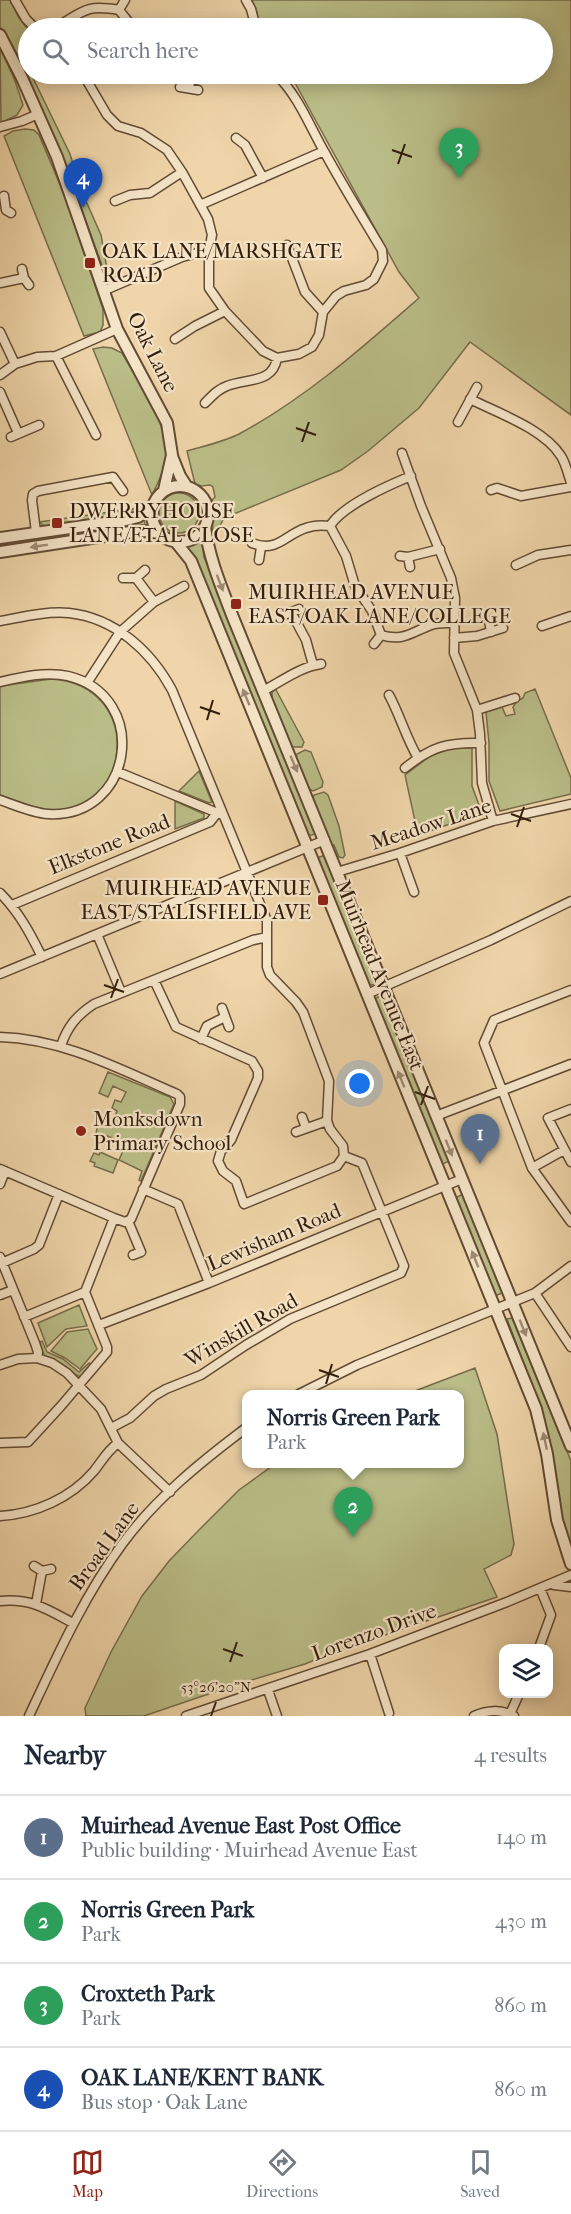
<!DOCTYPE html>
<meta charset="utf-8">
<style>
:root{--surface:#fff;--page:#f6f6f7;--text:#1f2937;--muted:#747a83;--line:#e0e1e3;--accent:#8f2418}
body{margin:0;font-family:"IM FELL French Canon",serif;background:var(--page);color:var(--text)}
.controls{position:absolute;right:18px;bottom:18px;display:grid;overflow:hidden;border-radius:12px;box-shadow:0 3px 15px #0003}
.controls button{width:54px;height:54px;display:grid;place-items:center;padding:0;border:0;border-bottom:2px solid var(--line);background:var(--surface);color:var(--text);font:30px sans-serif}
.you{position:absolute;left:360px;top:1084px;width:21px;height:21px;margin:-15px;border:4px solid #fff;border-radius:50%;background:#1a73e8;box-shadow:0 0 0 9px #1a73e833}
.badge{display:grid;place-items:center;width:39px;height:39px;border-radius:50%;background:var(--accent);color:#fff;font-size:20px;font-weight:700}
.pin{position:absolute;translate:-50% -50px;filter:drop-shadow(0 2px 3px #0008)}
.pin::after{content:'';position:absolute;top:32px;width:21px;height:18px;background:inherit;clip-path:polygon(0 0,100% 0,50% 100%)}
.popup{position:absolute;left:242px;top:1390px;width:222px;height:78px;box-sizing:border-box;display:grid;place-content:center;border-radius:12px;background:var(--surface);filter:drop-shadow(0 2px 4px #0005);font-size:20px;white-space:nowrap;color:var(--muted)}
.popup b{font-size:22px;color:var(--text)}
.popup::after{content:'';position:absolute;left:50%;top:100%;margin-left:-12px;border:12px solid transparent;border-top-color:var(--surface)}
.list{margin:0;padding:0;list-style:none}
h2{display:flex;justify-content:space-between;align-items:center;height:78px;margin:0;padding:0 24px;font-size:26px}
h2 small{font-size:20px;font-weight:400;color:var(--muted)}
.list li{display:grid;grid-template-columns:39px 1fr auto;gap:18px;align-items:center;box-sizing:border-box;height:84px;padding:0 24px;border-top:2px solid var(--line)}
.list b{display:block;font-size:22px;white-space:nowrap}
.list p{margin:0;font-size:20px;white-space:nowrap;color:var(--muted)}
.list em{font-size:20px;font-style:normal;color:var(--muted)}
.icon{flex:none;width:33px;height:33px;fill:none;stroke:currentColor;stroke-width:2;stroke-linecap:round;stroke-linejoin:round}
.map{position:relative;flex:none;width:571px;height:1716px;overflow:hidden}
.search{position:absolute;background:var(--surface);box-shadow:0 3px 15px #0003;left:18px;right:18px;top:18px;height:66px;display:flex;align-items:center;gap:15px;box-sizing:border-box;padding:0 21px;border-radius:33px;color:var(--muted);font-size:22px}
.sheet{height:414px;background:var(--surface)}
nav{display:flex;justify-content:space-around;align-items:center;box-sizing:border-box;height:84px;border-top:2px solid var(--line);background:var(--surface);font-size:16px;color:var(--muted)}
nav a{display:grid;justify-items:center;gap:3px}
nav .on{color:var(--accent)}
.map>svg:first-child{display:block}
.green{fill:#babd87;stroke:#766d4a;stroke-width:1.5}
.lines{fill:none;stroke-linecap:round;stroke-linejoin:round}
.minor-casing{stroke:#624b34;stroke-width:11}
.tertiary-casing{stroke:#624b34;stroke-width:14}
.minor{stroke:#f5e4c7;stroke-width:8}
.tertiary{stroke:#f5e4c7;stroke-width:10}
.oneway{fill:#9e8a73}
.ticks{fill:none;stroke:#331d0d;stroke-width:2}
.poi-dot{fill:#8f2418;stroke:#f5e4c7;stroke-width:2}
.labels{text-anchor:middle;stroke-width:4.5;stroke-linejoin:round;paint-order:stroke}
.poi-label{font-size:21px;fill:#331d0d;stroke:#f5e4c7;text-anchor:start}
.street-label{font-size:21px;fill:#331d0d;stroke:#f5e4c7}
.ticks-label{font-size:15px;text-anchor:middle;fill:#331d0d;stroke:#f5e4c7;stroke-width:4.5;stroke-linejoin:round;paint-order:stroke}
</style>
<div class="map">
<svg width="571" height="1716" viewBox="0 0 571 1716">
<rect width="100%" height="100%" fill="#efd5a9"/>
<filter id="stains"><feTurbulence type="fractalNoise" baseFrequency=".00333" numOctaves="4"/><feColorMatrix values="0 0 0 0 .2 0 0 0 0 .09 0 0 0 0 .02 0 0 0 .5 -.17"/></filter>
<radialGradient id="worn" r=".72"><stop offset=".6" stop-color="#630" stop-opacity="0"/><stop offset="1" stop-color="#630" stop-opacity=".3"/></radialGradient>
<path class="green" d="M0 0H10L19 18 28 29V41L23 48C23 57 28 65 28 74H31L70 154 82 192 101 235 107 269 119 277H109L105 274 69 174 42 109 17 54 0 27Z
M252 0H571V415L470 342 419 408 368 451 341 470 224 518 213 539 212 500 215 497 213 487 210 485 201 486 195 484 187 451C204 446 223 442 239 434 306 398 363 347 419 298L399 272 295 83 283 74H542V28H259L257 13Z
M0 48 14 78 23 105 17 115 1 123Z
M25 129 34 130 39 135 64 194 103 309V325L100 332 84 336 4 136 13 131Z
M103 347 112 348 122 353C137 380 166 420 166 451 166 467 159 481 152 495L93 349Z
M159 513a20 20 0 1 1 40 0a20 20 0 1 1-40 0Z
M138 508 126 512V514L46 527 39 522Z
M144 517 145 525 0 546V541Z
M201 535 204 557 316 834 307 836 196 562 185 544Z
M51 679C146 685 133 816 48 810 32 808 15 800 0 795V686Z
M275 688 304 742 302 747H292L272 699V693Z
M535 689 571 778V794L500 811 489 781V743L486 712 502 707 506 716 515 714 513 707 516 702 523 698 525 693Z
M452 748H472V786L482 813 418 835 405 775 430 756Z
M305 750 311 752 323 782 322 787 313 791 309 789 296 758 297 754Z
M199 771 212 802 209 803 179 791Z
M324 792 328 795 339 826 345 855 343 858 339 857 334 845 331 844 313 799 314 795Z
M175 801 204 814V818L175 829Z
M325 855 377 983 369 986 317 858Z
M381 996 449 1161 441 1165 375 998Z
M108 1072 170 1097 174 1104 141 1181 139 1180 142 1171 119 1160 126 1144 107 1136 105 1138 95 1137 100 1117 113 1122 117 1111 112 1108 115 1100 121 1102 126 1092 113 1086 108 1097 99 1093Z
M100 1152 118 1160 113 1173 94 1166 95 1163 90 1161 94 1153 99 1155Z
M463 1194 502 1293 495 1296 455 1198Z
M79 1305 87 1326 66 1329 47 1347 38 1323Z
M512 1318 571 1461V1546L562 1519 549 1438 537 1399 507 1319Z
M88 1329 97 1349 80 1369 65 1358 51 1351 67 1332Z
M42 1341 47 1352 63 1359 79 1372 89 1363 92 1365 82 1376H78L62 1364 45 1356 38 1343Z
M475 1368 497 1434 514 1544 511 1555 484 1569 497 1597 329 1654 305 1664 235 1685 144 1716H86L85 1708 111 1652 142 1596 169 1561 199 1530 239 1490 275 1464H460V1394H407Z"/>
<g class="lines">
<defs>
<path id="minor" d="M15 0 26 19 35 28
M246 0 251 9 256 28
M119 10 125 0
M55 28C83 12 84 4 119 10L131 25 137 28
M83 74 107 115 118 126 141 133 167 150 182 172 208 219 212 235 209 250V288L225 311 263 351 277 358 299 354 312 347 319 335 323 312 336 296 344 291 366 285 374 279 383 261 382 250C363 218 343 186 325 153 309 125 299 97 276 74
M180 87 198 90
M189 88 192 74
M0 127 22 121 38 114
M236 138 245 145 263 178
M4 196 6 210 11 213
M115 201 130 195 150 193 182 172
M200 205 324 151
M287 245 305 292 323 312
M22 269 24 278 29 285
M0 283 24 278
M103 291 182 257 209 250
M0 332 15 364
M175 339 195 326 225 311
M56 356 96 435
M0 375 15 364 37 357 56 356 117 329
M0 392 18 433
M470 399C498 413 544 429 561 456 566 464 568 474 571 483
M205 403C212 396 218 389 227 386 247 378 273 384 277 358
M458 422 477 387
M11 437 39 425
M402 453 421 506 451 578 455 598 454 653 477 710 480 734 482 783 493 821
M491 490 497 488 521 496 571 487
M330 526 346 556 355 586 372 611 381 635C403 642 412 632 431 625 439 622 447 623 455 623
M330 526C342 506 389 485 411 476
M36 532 32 500 33 494 38 491 113 477 123 491
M252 543C278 553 284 535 306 528 314 525 322 525 330 526
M400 556 408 557 440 549
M408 557 410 567
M259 560 261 547
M516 565 538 555 571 550
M145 570 136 578 154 602
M123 578H136
M291 612 306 640 313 665
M284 615 299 609
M0 621C22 617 46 611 69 613 115 618 151 651 172 690L267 921V967L270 975 296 1002 303 1012 329 1081 327 1121 330 1129 343 1146 344 1156 362 1163 404 1266 401 1273 290 1319 246 1345 201 1375 166 1389 154 1396 130 1418 111 1428
M489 621 491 632
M542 626 571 616
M454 638 477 636 503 628
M374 644 381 635
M0 682C21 677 46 671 68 676 151 696 134 819 48 814 32 813 15 805 0 800
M87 683 120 632 154 602 184 586
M263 691C282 681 300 667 321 664
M389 695C400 715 406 738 418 758
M477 710 515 698
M405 768C431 747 447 742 481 743
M118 772 220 814
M400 853 414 892
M337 872 400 853 493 821 571 804
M0 893C19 912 30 933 42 957
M12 905 210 822 217 813
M97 934 121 992
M0 974 325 840
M154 980 176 1027 252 1061 258 1071V1078L231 1140 221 1151 218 1161 223 1171 236 1181 244 1204 337 1166 344 1156
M571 990 494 1020 484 1043 532 1168 571 1222
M367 994 491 940 571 901
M222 1008 229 1027
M0 1037C64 1039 119 1069 177 1094L180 1097V1104L131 1219 125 1222 114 1218 0 1169
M201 1039 207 1026 225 1017
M61 1046C67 1027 77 1015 94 1004L253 940 267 937
M571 1109 548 1118 571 1162
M436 1116 571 1064
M302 1117 306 1128
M296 1132 327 1121
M532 1168 564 1150
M0 1184 5 1171
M143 1189 178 1204 209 1283
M128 1221 141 1252 133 1255
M0 1257 35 1343 38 1352 37 1358
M2 1263 34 1249 39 1245 59 1194
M85 1292 114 1218
M535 1293 571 1347
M0 1295 13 1290
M99 1325 209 1283 462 1179
M0 1365 18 1359 37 1358 52 1363 67 1373 101 1409 118 1443 170 1492
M299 1394 357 1365 535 1293 571 1266
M0 1443 28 1442 61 1406 107 1352V1347L85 1292 24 1317
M0 1516C35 1514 71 1498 94 1471 102 1461 107 1451 118 1443
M34 1566 42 1571 51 1569
M554 1585 571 1587
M0 1601C31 1598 47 1609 73 1623
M36 1604 42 1571
M539 1648 551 1615 540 1588
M370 1654 389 1713
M268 1690 277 1716
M510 1714 519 1694
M29 1716C57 1656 84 1596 123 1543 156 1498 202 1461 246 1428
M186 1716 370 1654 507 1602 571 1575
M474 1716C486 1710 501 1709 514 1716"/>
<path id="tertiary" d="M0 35 22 78 57 157 117 329 167 423 172 455 164 490
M172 456 180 476 187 487
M152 514a28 28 0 1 1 56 0a28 28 0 1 1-56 0Z
M205 527C209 558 221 586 232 615L571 1446
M0 538 126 520 138 517 153 505
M175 541 191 561 536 1409 547 1454 557 1520 571 1564
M0 552 131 532 148 531 159 533"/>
</defs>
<use href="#minor" class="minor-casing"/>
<use href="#tertiary" class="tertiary-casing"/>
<use href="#minor" class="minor"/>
<use href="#tertiary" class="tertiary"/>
</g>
<defs><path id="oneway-solid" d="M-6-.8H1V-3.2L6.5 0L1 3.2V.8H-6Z" transform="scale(1.5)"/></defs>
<g class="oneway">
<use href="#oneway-solid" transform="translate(39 546) rotate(171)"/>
<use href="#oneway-solid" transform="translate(220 583) rotate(69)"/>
<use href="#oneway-solid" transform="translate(246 697) rotate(-113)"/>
<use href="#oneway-solid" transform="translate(294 764) rotate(67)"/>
<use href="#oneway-solid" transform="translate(401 1079) rotate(-112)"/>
<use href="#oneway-solid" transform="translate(449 1148) rotate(68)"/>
<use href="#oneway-solid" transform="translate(475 1259) rotate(-112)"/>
<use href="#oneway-solid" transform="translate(523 1328) rotate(68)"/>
<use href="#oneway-solid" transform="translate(545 1441) rotate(-102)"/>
</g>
<path class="ticks" d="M392 150 412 157M398 164 405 144M296 428 316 435M302 442 309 422M200 707 220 714M207 720 213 700M511 814 531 821M517 827 524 807M104 985 124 992M111 998 118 979M415 1092 435 1099M421 1105 428 1086M319 1370 339 1377M326 1384 332 1364M223 1649 243 1656M230 1662 237 1642M211 1716 216 1702"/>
<g class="poi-dot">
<rect x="84" y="257" width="12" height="12" rx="3"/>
<rect x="51" y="517" width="12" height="12" rx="3"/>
<rect x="230" y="598" width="12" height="12" rx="3"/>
<rect x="317" y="894" width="12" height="12" rx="3"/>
<circle cx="81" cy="1131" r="6"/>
</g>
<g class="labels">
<g class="poi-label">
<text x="102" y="258">OAK LANE/MARSHGATE<tspan x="102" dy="24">ROAD</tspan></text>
<text x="69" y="518">DWERRYHOUSE<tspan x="69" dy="24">LANE/ETAL CLOSE</tspan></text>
<text x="248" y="599">MUIRHEAD AVENUE<tspan x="248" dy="24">EAST/OAK LANE/COLLEGE</tspan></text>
<text x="311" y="895" text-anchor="end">MUIRHEAD AVENUE<tspan x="311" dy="24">EAST/STALISFIELD AVE</tspan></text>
<text x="93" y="1126">Monksdown<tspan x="93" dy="24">Primary School</tspan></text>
</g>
<g class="street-label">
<text transform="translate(153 352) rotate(63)" y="7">Oak Lane</text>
<text transform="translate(431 824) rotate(-18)" y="7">Meadow Lane</text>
<text transform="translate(109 844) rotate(-22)" y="7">Elkstone Road</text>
<text transform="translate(380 975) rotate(68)" y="7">Muirhead Avenue East</text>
<text transform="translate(274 1237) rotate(-23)" y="7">Lewisham Road</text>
<text transform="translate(241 1330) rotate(-30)" y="7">Winskill Road</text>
<text transform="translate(104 1546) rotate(-54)" y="7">Broad Lane</text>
<text transform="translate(374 1632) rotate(-20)" y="7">Lorenzo Drive</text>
</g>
</g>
<g class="ticks-label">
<text x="216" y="1692">53°26'20"N</text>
</g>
<rect width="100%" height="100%" filter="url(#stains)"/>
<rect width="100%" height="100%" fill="url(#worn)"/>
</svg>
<div class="controls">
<button><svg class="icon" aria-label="layers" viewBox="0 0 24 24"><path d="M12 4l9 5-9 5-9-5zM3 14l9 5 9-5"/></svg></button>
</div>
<div class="you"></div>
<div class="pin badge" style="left:480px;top:1164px;background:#5c6f8a">1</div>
<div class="pin badge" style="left:353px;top:1537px;background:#2e9e5b">2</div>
<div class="popup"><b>Norris Green Park</b>Park</div>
<div class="pin badge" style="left:459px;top:178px;background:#2e9e5b">3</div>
<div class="pin badge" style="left:83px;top:208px;background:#1a4fb4">4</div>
<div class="search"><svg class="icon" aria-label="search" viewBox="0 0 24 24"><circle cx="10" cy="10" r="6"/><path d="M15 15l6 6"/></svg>Search here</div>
</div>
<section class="sheet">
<h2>Nearby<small>4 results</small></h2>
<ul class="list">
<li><span class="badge" style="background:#5c6f8a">1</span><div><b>Muirhead Avenue East Post Office</b><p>Public building · Muirhead Avenue East</p></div><em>140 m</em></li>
<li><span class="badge" style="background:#2e9e5b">2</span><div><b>Norris Green Park</b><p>Park</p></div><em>430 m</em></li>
<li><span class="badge" style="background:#2e9e5b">3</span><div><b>Croxteth Park</b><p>Park</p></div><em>860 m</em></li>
<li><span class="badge" style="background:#1a4fb4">4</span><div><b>OAK LANE/KENT BANK</b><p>Bus stop · Oak Lane</p></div><em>860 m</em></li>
</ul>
</section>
<nav>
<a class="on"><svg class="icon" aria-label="map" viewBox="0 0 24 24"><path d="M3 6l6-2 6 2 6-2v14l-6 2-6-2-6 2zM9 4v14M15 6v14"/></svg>Map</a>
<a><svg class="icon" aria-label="directions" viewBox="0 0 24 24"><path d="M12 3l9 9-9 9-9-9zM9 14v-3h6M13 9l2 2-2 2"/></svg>Directions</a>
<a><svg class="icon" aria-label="saved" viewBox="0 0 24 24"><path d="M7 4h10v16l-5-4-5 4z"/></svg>Saved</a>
</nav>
